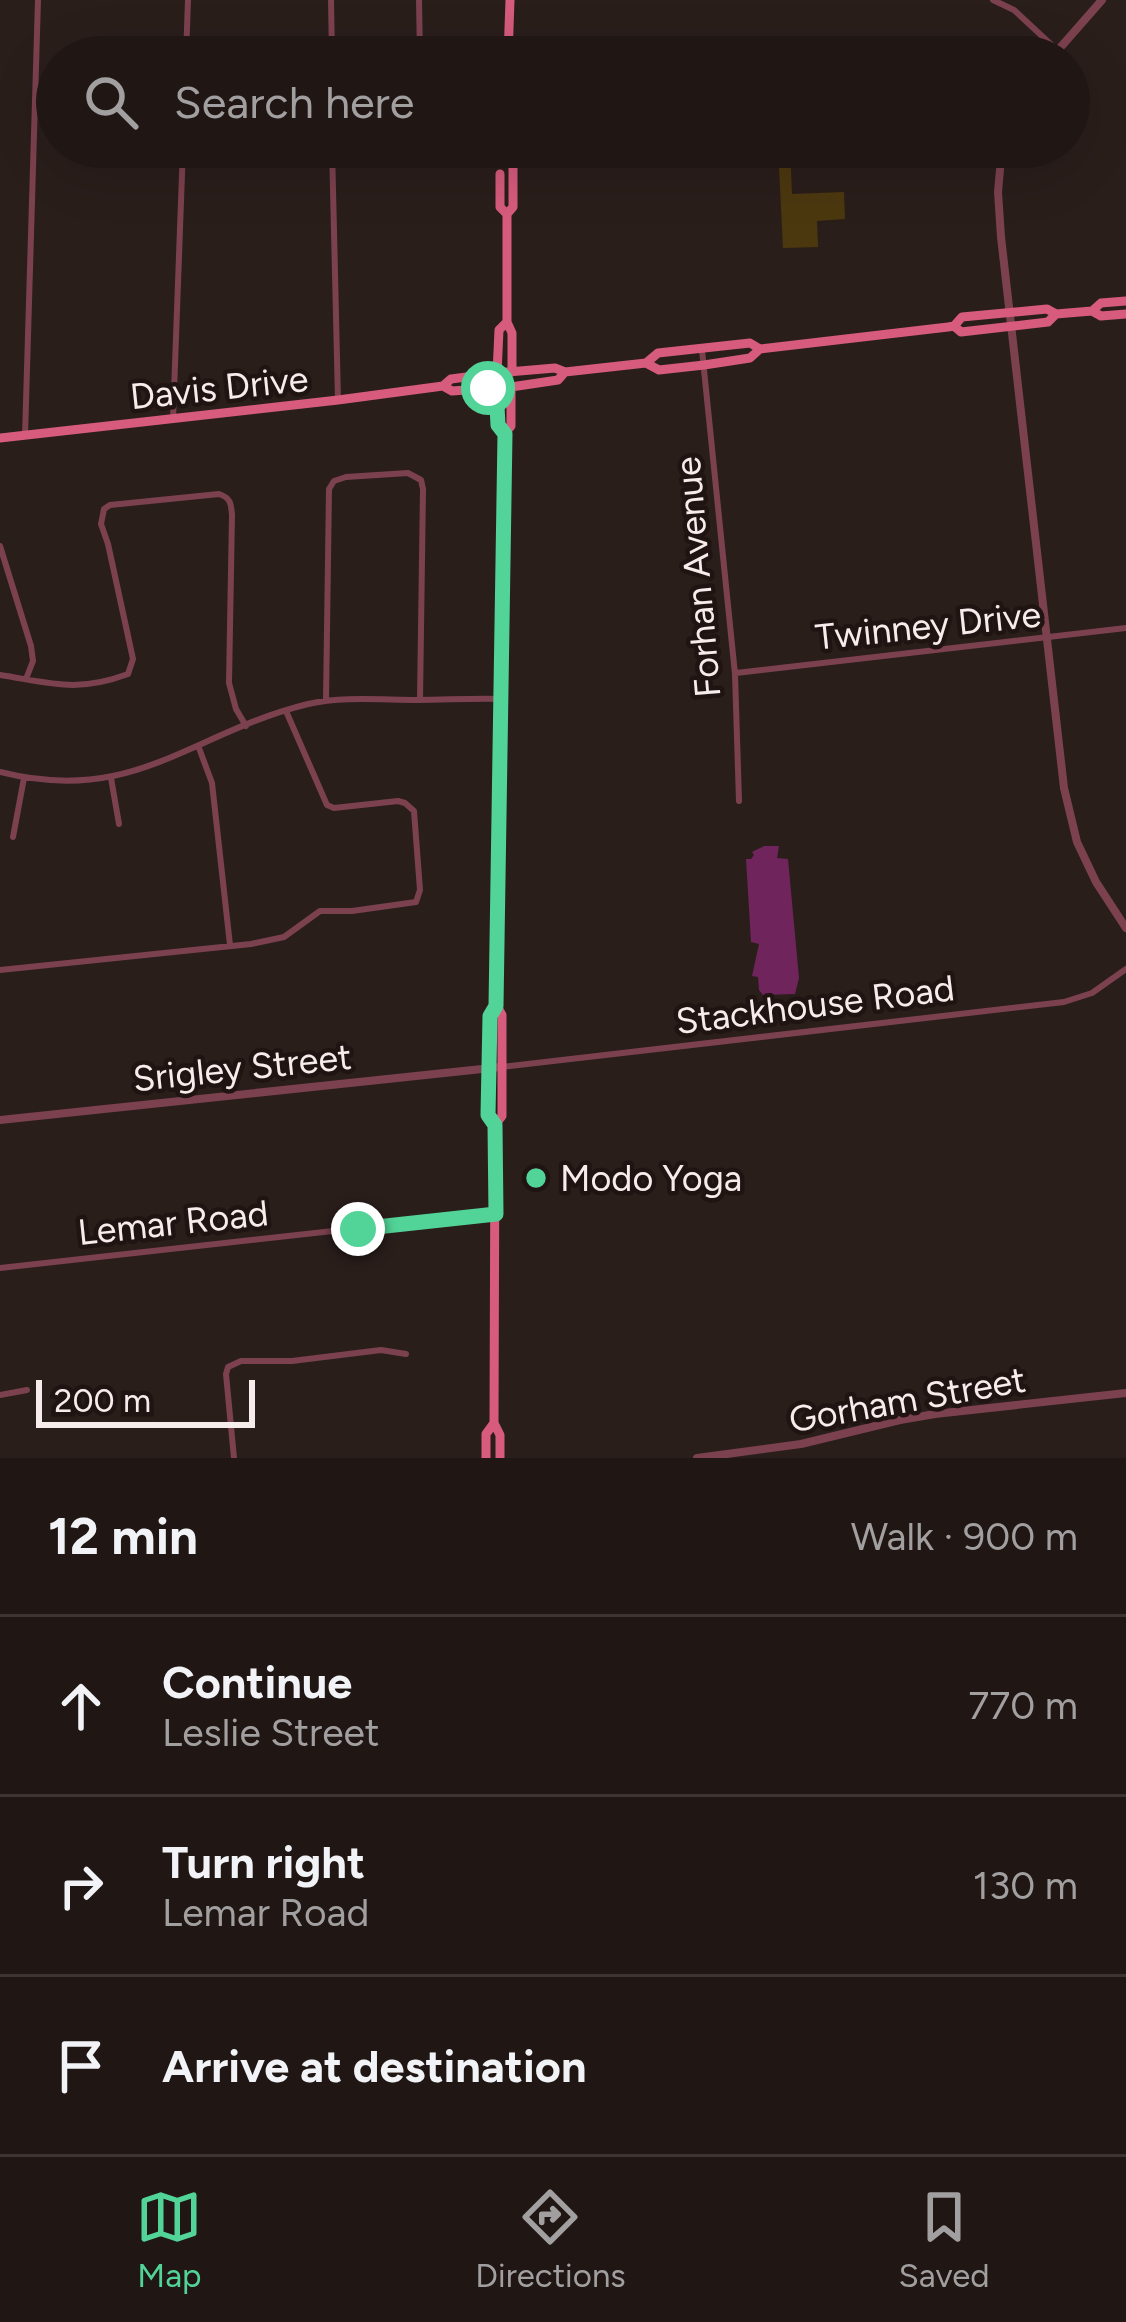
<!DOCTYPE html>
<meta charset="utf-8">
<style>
:root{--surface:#201614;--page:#281f1d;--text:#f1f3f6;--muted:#a29fa0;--line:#3d3534;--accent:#52d397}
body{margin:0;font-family:Figtree,sans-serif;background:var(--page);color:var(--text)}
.scale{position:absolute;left:36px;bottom:30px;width:219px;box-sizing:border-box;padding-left:12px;border:6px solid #f6eceb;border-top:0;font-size:33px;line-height:42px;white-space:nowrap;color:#f6eceb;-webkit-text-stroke:9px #201412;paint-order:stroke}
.stop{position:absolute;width:36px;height:36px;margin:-27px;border:9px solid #52d397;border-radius:50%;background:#fff}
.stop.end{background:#52d397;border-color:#fff;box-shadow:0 3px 12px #0008}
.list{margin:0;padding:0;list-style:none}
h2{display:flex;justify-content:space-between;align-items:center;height:156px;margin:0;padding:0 48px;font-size:51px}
h2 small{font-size:39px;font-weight:400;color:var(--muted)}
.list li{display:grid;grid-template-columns:78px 1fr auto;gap:36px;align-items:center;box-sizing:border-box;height:180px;padding:0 48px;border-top:3px solid var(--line)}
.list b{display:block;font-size:45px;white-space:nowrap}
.list p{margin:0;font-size:39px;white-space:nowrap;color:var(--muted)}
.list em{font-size:39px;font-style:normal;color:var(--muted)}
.icon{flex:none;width:66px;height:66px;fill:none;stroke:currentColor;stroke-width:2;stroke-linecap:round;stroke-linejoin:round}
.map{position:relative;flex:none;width:1126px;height:1458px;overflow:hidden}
.search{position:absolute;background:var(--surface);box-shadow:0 12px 48px #0002;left:36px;right:36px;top:36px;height:132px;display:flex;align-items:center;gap:30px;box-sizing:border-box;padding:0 42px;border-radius:66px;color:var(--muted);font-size:45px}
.sheet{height:696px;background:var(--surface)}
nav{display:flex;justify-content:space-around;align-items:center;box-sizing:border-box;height:168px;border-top:3px solid var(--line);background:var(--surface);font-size:33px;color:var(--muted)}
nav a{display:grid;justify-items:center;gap:6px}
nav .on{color:var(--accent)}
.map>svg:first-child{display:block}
.green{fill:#4c380f}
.water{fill:#6f255b}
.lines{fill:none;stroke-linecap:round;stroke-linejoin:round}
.minor{stroke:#7c414f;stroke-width:6}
.tertiary{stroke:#7c414f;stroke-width:8}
.primary{stroke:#d65b7d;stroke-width:9}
.route{stroke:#52d397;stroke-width:15}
.poi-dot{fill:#52d397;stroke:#201412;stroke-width:4.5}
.labels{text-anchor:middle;stroke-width:9;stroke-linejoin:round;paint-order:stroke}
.street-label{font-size:36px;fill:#f6eceb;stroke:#201412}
.poi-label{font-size:36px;fill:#f6eceb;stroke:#201412;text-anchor:start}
</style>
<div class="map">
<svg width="1126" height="1458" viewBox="0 0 1126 1458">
<rect width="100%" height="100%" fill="#2a1e1b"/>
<path class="green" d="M778 147H790L792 194 844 192 845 219 817 221 818 247 783 248Z"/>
<path class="water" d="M764 846H779L777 858 788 859 799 978 795 994 763 995 759 990 758 977 752 976 759 944 751 942 746 859H751L754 855 752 852Z"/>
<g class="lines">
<path class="minor" d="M331 0 332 57
M419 0 420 57
M993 0 1014 10 1057 50
M186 57 188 0
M332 147 338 400
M332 150 413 147
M702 350 735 674 739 801
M173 419 183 147
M25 436 38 0
M0 546 31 646 33 661 26 679
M736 673 1126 628
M0 675C51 683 77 693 128 674L133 659 108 544 101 524 104 509 110 505 219 494C231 498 231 504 232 515L229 683 236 709 246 726
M326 701 329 489 334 481 346 477 408 473 421 480 423 489 420 700
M199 748 212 783 230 945
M0 772C134 806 190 733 308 704 343 696 382 700 418 700 445 700 473 698 501 699
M111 778 119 824
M13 837 24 778
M0 970 251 944 284 937 320 911H352L416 902 420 890 414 811 405 803 398 801 334 808 327 805 286 711
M501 1067 1064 1002 1092 993 1126 969
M0 1268 495 1213
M0 1395 27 1390
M234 1458 226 1374 228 1367 241 1361H292L381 1350 406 1354"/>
<path class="tertiary" d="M1052 57 1102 0
M1002 147 998 192 1001 237 1064 788 1077 842 1096 882 1126 928
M0 1120 501 1067
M697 1458 801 1444 900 1420 935 1414 1126 1393"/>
<path class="primary" d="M508 57 510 0
M500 162 501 147
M500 174V207L507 214
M1092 311 1101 303 1126 301
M954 326 962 317 1047 309 1056 314 1092 311 1101 316 1126 314
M646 363 658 353 750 343 760 349 948 327 954 326 961 332 1048 322 1056 314
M512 372V333L507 322V214L513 207V147
M497 373 499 330 507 322
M443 386 452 391 511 387 558 380 565 372
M496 388 498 425 505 433
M0 438 338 400 443 386 451 379 497 373 555 368 565 372 646 363 659 370 704 365 750 358 760 349
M497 1006 491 1016 488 1115 495 1125 494 1423 500 1435V1458
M495 1125 502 1116V1015L497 1006V964L503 479 505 433 511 426V387
M486 1458V1434L494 1423"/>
</g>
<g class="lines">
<path class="route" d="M358 1229 496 1214 495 1125 488 1115 490 1016 496 1006 505 434 498 425 496 388H488"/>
</g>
<circle class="poi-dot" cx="536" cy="1178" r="12"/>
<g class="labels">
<g class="street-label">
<text transform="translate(219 387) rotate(-6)" y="13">Davis Drive</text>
<text transform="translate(697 577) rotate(-95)" y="13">Forhan Avenue</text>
<text transform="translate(928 625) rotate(-6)" y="13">Twinney Drive</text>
<text transform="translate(815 1004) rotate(-7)" y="13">Stackhouse Road</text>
<text transform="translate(242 1067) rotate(-6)" y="13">Srigley Street</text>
<text transform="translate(173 1222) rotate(-6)" y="13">Lemar Road</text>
<text transform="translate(907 1399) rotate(-10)" y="13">Gorham Street</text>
</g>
<g class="poi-label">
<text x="560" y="1191">Modo Yoga</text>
</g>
</g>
</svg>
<div class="scale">200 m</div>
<div class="stop" style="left:488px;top:388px"></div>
<div class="stop end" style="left:358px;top:1229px"></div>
<div class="search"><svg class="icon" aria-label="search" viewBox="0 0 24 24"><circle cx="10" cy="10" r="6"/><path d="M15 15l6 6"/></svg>Search here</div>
</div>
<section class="sheet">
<h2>12 min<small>Walk · 900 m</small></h2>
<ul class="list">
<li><svg class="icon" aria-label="ahead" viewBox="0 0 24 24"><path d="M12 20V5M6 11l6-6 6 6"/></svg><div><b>Continue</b><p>Leslie Street</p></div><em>770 m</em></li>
<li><svg class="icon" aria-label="right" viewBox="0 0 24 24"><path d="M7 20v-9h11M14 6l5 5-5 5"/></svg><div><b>Turn right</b><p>Lemar Road</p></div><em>130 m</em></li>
<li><svg class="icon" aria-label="arrive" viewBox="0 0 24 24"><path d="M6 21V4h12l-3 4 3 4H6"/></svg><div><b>Arrive at destination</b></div></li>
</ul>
</section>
<nav>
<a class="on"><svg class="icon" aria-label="map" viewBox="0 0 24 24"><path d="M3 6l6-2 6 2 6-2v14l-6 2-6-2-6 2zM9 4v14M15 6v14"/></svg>Map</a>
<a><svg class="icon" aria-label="directions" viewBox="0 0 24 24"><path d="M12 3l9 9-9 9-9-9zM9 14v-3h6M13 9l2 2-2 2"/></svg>Directions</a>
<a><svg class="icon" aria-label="saved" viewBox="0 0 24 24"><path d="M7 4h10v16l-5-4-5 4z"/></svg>Saved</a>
</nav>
